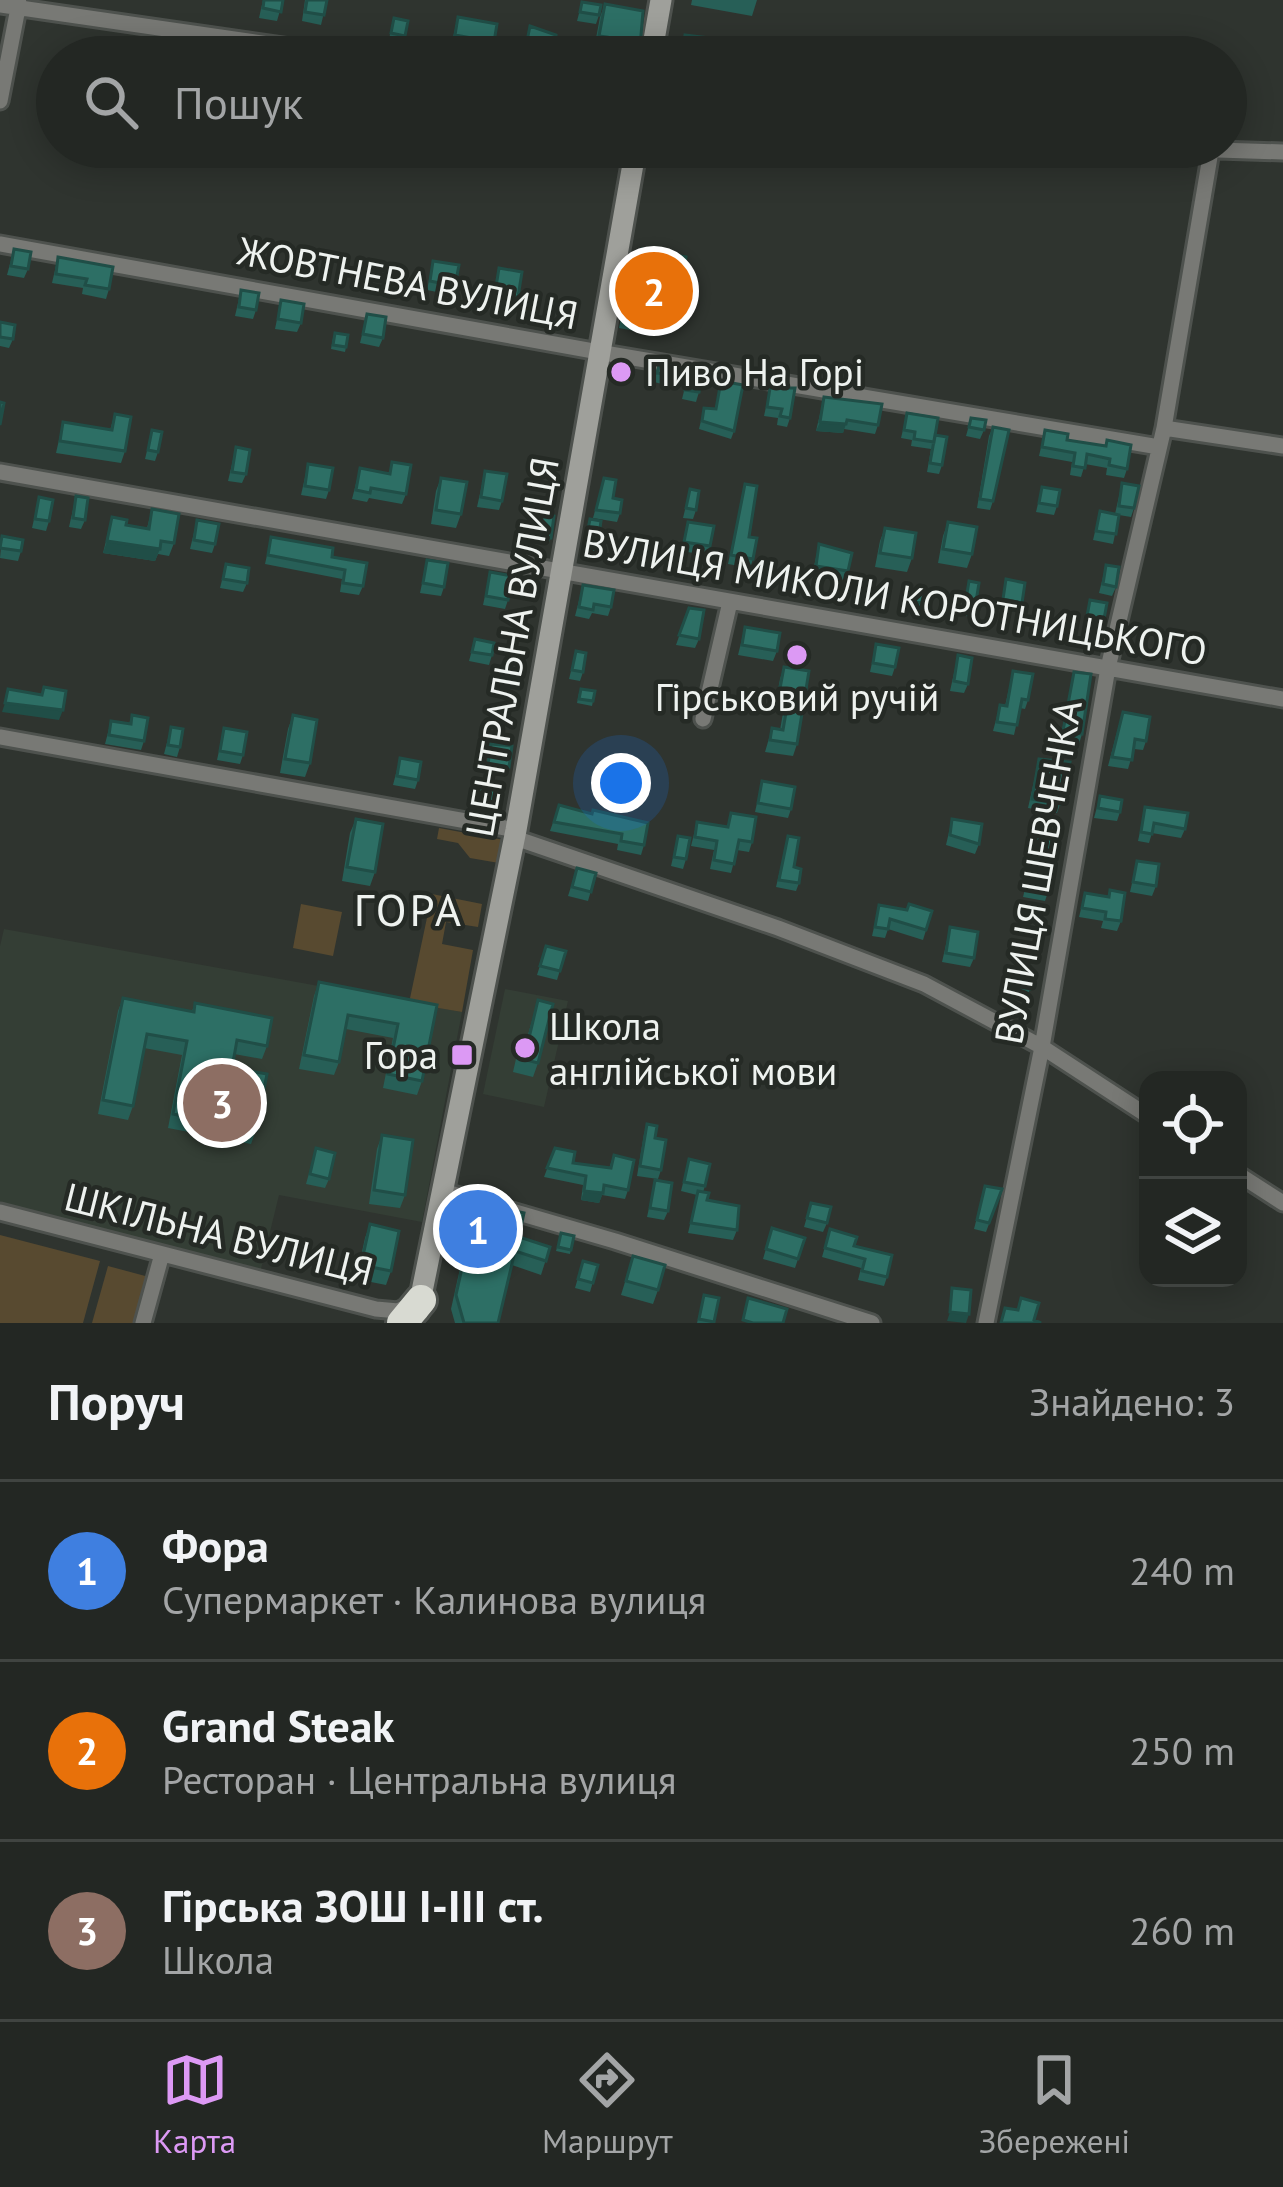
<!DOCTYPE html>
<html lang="uk">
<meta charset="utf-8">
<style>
:root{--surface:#232723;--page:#2f3330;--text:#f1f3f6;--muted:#a3a5a6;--line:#404441;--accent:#dc99f4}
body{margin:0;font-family:"PT Sans",sans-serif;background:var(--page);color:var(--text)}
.controls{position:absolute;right:36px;bottom:36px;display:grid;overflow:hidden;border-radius:24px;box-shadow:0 6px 30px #0003}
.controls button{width:108px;height:108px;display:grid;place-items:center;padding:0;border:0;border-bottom:3px solid var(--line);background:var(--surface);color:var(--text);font:60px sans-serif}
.you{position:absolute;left:621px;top:783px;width:42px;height:42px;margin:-30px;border:9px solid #fff;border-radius:50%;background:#1a73e8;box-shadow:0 0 0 18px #1a73e833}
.badge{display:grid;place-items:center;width:78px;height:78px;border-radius:50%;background:var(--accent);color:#fff;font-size:39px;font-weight:700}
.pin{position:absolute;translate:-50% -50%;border:6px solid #fff;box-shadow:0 3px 12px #0006}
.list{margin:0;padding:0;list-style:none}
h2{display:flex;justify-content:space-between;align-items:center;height:156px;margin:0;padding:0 48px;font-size:51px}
h2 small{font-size:39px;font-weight:400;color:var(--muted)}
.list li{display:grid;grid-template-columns:78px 1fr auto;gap:36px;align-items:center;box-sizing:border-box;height:180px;padding:0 48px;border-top:3px solid var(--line)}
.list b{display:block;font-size:45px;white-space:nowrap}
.list p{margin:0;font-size:39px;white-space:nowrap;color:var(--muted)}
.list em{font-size:39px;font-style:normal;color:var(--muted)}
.icon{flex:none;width:66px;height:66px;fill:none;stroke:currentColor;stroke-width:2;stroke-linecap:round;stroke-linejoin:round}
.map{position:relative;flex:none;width:1283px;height:1323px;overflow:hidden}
.search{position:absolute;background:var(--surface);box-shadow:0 6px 30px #0003;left:36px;right:36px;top:36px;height:132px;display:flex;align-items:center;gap:30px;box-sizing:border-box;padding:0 42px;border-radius:66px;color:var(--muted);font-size:45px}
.sheet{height:696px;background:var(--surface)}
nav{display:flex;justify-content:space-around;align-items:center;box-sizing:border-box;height:168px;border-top:3px solid var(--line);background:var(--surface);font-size:33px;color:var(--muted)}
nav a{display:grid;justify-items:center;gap:6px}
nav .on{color:var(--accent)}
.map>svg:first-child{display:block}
.built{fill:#343e35}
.green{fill:#584a30}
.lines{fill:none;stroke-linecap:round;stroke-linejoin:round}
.minor-casing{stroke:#4e524e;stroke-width:21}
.secondary-casing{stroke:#4e524e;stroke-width:27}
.motorway-casing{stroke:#4e524e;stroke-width:36}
.minor{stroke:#787975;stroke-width:15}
.secondary{stroke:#9fa09b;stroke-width:21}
.motorway{stroke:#d8dad2;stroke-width:30}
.wall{fill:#275f57}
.shaded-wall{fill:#204e47}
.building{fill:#2d6f65;stroke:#204e47;stroke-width:3}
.poi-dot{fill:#dc99f4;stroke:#252a25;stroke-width:4.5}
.labels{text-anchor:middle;stroke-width:9;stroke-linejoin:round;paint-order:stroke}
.street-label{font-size:39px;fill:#eef2ef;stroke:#252a25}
.poi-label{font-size:39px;fill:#eef2ef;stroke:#252a25;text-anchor:start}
.quarter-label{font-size:45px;letter-spacing:3px;fill:#eef2ef;stroke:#252a25}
</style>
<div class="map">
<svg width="1283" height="1323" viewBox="0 0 1283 1323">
<rect width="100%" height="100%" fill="#2f342f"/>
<path class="built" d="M4 929 462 1012 422 1222 279 1195 260 1273 0 1202V946Z
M505 989 568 1001 544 1107 483 1094Z"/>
<path class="green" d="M439 828 504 840 499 863 470 858 458 843 437 839Z
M432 894 482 904 478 927 446 922 442 944 473 950 462 1012 409 1003Z
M301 904 342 912 333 956 293 948Z
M0 1235 100 1261 83 1323H0Z
M108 1266 149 1277 136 1323H92Z"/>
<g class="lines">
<defs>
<path id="minor" d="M0 5 359 57
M0 101 19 3
M1126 147 1283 152
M0 244 610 354 1159 447
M1164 428 1283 446
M0 472 1283 699
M703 719 730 602
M0 737 516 830 521 840 778 928 924 984 1042 1047 1148 1116
M1238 1174 1283 1203
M443 1191 615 1241 872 1323
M0 1212 376 1309 398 1311 408 1306
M143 1323 162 1254
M986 1323 1042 1047 1108 668 1164 428 1211 151"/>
<path id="secondary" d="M651 57 661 0
M418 1311 516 830 636 147"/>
<path id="motorway" d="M402 1323 421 1300"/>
</defs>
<use href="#minor" class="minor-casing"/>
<use href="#secondary" class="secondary-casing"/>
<use href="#motorway" class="motorway-casing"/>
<use href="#minor" class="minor"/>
<use href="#secondary" class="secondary"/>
<use href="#motorway" class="motorway"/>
</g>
<path class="wall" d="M263 0H283L277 21 259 18Z
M305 0H327L321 25 302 21Z
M692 0H757L752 16 691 5Z
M582 2 599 15 596 24 577 21Z
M605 4 640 47 636 57H601L602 51 594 49 600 17Z
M458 17 494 42 491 51 451 45Z
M394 18 405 36 402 45 388 43Z
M530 26 554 51 551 57H533L534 52 524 50Z
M14 249 28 269 24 278 7 275Z
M642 249 679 299 672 317 653 314 646 333 619 328 623 307 630 289H632L636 268Z
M58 257 109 289 106 299 82 294 83 288 52 283Z
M433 261 455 286 452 295 427 290Z
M499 268 518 297 514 306 492 302Z
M241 290 256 310 253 319 235 316Z
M281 300 301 323 297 332 275 329Z
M367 314 383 338 379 347 360 343Z
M0 322 13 339 9 348 0 346Z
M333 338 346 347 345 352 331 349Z
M659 365 670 375 666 385 654 382Z
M689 371 699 392 696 402 682 399Z
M721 381 734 431 731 439 699 429 704 408 715 409Z
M770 388 790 418 787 427 777 425 778 418 764 416Z
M824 397 878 425 875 434 844 429 843 433 816 431Z
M907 413 934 437 942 465 939 474 927 472 931 449 911 446 912 440 901 438Z
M115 414 125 451 121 463 56 453 63 422 110 430Z
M971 418 984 430 980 439 966 436Z
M993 427V501L990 510 977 508 989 436Z
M152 430 158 452 155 461 145 459Z
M1045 430 1067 440 1105 446 1127 469 1124 478 1106 475 1107 468 1085 464 1081 477 1070 475 1072 462 1039 456Z
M236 447 246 474 242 483 228 481Z
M392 462 406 494 402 504 369 498 367 502 352 499 360 468 389 473Z
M308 464 329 490 326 499 301 495Z
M485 471 502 501 499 510 477 507Z
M441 478 461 514 456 528 431 524 436 491Z
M604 478 620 513 617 522 593 518Z
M1122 483 1134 508 1131 517 1119 515 1113 544 1093 540 1100 511 1115 514Z
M745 484 749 537 753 559 750 568 728 564Z
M1042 487 1057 506 1054 515 1036 512Z
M690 489 696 510 693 519 683 518Z
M76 496 85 520 81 529 69 527Z
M39 497 49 521 46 531 32 528Z
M152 509 174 543 169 556 158 554 155 561 103 553 112 517 126 525 147 528Z
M540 514 551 538 549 542 535 540Z
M590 519 598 542 594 551 583 549Z
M197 520 215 544 212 553 190 549Z
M688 522 710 546 707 555 681 551Z
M948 522 972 554 967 568 938 563 943 536Z
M885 528 912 558 907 572 875 567 880 541Z
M2 536 21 551 18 561 0 558Z
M271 537 332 557 363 586 359 595 340 592 342 579 265 564Z
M819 544 848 571 845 580 812 575Z
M427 560 444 587 441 596 420 593Z
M226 564 247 583 243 592 220 588Z
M1106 565 1116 587 1112 596 1099 593Z
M490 572 508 600 505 609 483 605Z
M1006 579 1022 603 1018 612 1000 609Z
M969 581 975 608 971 617 961 615Z
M583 585 611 607 608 616 592 613 589 619 575 616Z
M917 589 928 604 926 609 913 607Z
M1090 600 1104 619 1101 628 1084 625Z
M689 608 699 639 695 648 676 645Z
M745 627 777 651 773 661 738 655Z
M475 639 492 655 489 665 469 661Z
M876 644 895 667 892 676 870 672Z
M576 651 583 672 580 681 569 679Z
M958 655 968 684 964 693 950 691Z
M784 667 797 744 793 756 765 752 772 728 780 730 783 713 774 711 780 679Z
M1013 671 1028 700 1025 709 1020 708 1014 735 993 731 1000 705 1005 706Z
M1074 672 1082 734 1079 744 1060 740Z
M595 691 592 706 577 703 579 693Z
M132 715 144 741 141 750 105 744 111 721 129 724Z
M293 715 310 763 305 777 280 773 288 729Z
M1120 721 1146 741 1143 750 1134 749 1128 769 1108 766Z
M171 727 180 747 177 757 164 754Z
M224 728 243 755 240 764 217 760Z
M400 758 418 780 415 789 393 785Z
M1039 759 1060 804 1057 813 1028 808Z
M762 781 791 809 788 818 755 812Z
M477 784 496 804 492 813 471 810Z
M1100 796 1120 812 1117 821 1094 818Z
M559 805 644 845 641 855 617 850 618 844 550 831Z
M1145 807 1185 829 1181 838 1152 833 1149 843 1138 841Z
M731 813 752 842 749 852 737 850 731 873 710 869 714 850 691 846 697 822 727 827Z
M356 819 375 872 370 886 342 881 350 833Z
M952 819 979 844 975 854 946 845Z
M1030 831 1051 850 1048 860 1024 856Z
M678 836 686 859 683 869 671 866Z
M788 836 799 883 796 891 776 887Z
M1137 861 1156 886 1152 896 1130 892Z
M577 868 596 873 588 901 568 896Z
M1030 868 1048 892 1045 901 1023 897Z
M1110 890 1121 921 1117 931 1101 928 1103 921 1079 917 1085 893 1107 897Z
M879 905 907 910 932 911 923 940 888 929 885 938 872 936Z
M950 927 974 958 970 967 942 962Z
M546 946 566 951 557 980 537 975Z
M1009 971 1030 989 1026 999 1003 994Z
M319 982 437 1005 422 1081 417 1095 383 1088 393 1038 346 1029 339 1062 334 1075 299 1069 314 996Z
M123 998 192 1011 195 1003 267 1046 262 1059 234 1054 232 1068 256 1130 251 1144 168 1128 182 1055 144 1048 133 1106 128 1120 98 1114 118 1011Z
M538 1000V1063L533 1077 513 1072 518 1050 523 1037 527 1038Z
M647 1124 655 1138 661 1170 658 1179 637 1176 644 1134Z
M382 1135 405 1195 400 1208 369 1204 377 1149Z
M316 1148 329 1179 325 1188 306 1184Z
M555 1148 573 1163 609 1168 614 1155 628 1190 625 1199 602 1195 599 1203 581 1200 583 1185 544 1177Z
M689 1159 705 1186 703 1192 707 1200 737 1230 733 1240 688 1233 697 1195 681 1191Z
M655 1180 668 1211 664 1220 647 1217Z
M985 1186 1002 1189 986 1232 974 1229Z
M470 1201 519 1237 550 1247 541 1275 512 1265 498 1323H455L451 1309 465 1246 459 1245Z
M811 1203 827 1223 823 1232 804 1227Z
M370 1224 391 1271 386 1285 356 1279 365 1238Z
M772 1228 805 1238 795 1268 763 1259Z
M830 1229 854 1246 887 1277 884 1286 858 1280 861 1268 822 1257Z
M561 1233 574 1236 570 1254 556 1251Z
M633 1256 658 1290 653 1304 621 1295Z
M583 1261 598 1265 590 1292 575 1288Z
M704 1295 719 1298 714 1323H697Z"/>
<path class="shaded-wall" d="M676 147H710L707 157 673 153Z
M820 422 846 424 843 433 816 431Z
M107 541 160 549 155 561 103 553Z
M5 703 63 710 59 720 2 712Z
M488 764 509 767 506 776 485 773Z
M584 1191 603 1193 599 1203 581 1200Z
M950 1312 969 1314 966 1323 947 1321Z"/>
<path class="building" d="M264 0H283L281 12 263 8Z
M307 0H327L324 15 305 12Z
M582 2 601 5 599 15 580 12Z
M605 4 643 11 640 47 627 45 625 57 604 55 607 37 599 36Z
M458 17 497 24 494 42 455 35Z
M394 18 408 21 405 36 391 33Z
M530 26 556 35 554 51 536 48 537 43 527 41Z
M685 35 727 40 724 57H682Z
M14 249 31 252 28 269 11 266Z
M642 249 686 257 679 299 656 295 653 315 626 310 630 289 635 290Z
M58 257 113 267 109 289 85 285 87 279 56 274Z
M433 261 459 265 455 286 430 281Z
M499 268 522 272 518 297 495 293Z
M241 290 259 293 256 310 239 307Z
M281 300 304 304 301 323 278 319Z
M367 314 386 317 383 338 363 334Z
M0 322 15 325 13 339 0 337Z
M335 333 348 335 346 347 333 345Z
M659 365 671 367 670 375 657 373Z
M689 371 702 373 699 392 685 390Z
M721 381 743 385 734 431 702 421 704 408 716 409Z
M770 388H795L790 418 780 416 782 409 767 407Z
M824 397 882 404 878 425 847 420 846 424 820 422Z
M0 402 4 403 0 425Z
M907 413 938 418 934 442 914 439 915 432 904 430Z
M115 414 131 417 125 451 60 441 63 422 112 430Z
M971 418 986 420 984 430 969 427Z
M993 427 1009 430 993 501 980 499Z
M152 430 162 432 158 452 148 450Z
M1045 430 1068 434 1067 440 1106 446 1107 440 1131 445 1127 469 1109 465 1110 459 1087 454 1085 468 1073 466 1075 453 1042 447Z
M935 435 947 437 942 465 930 463Z
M236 447 250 450 246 474 232 472Z
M392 462 411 465 406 494 371 488 370 493 356 490 360 468 390 474Z
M308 464 333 468 329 490 305 486Z
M485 471 507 474 502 501 481 497Z
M441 478 467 482 461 514 436 510Z
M604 478 616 480 613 498 622 500 620 513 596 510Z
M1122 483 1139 486 1134 508 1119 506Z
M745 484 757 486 749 537 757 538 753 559 731 555Z
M1042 487 1060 490 1057 506 1039 503Z
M690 489 699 491 696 510 686 508Z
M76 496 88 498 85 520 73 518Z
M39 497 53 500 49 521 35 519Z
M152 509 179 514 174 543 161 541 160 549 107 541 112 517 127 520 126 525 149 529Z
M1100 511 1119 515 1116 534 1096 531Z
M540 514 554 516 551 538 537 535Z
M590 519 601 521 598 542 586 540Z
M197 520 219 524 215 544 194 540Z
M688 522 714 526 710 546 684 542Z
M948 522 977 527 972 554 943 549Z
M885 528 916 533 912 558 880 553Z
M2 536 23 540 21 551 0 548Z
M271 537 333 548 332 557 367 563 363 586 343 583 345 570 268 555Z
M819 544 852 553 848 571 816 566Z
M427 560 448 563 444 587 423 583Z
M226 564 249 568 247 583 223 579Z
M1106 565 1119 567 1116 587 1103 584Z
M490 572 512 576 508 600 486 596Z
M1006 579 1025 583 1022 603 1003 599Z
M969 581 979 583 975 608 965 606Z
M583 585 614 590 611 607 594 604 593 610 579 607Z
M917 589 930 592 928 604 915 602Z
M1090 600 1107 603 1104 619 1087 616Z
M689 608 704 610 699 639 679 635Z
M745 627 780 633 777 651 742 645Z
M475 639 494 643 492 655 472 652Z
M876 644 899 648 895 667 873 663Z
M576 651 586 653 583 672 572 670Z
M958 655 972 658 968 684 954 681Z
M784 667 809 671 797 744 770 740 772 728 783 730 788 701 778 699Z
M1013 671 1033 674 1028 700 1022 699 1017 725 997 722 1000 705 1007 706Z
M1074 672 1091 674 1082 734 1063 731Z
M44 687 66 691 63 710 5 703 8 689 42 695Z
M581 689 595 691 593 701 579 699Z
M1123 712 1150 717 1146 741 1135 739 1132 760 1112 757Z
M132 715 148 718 144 741 109 735 111 721 131 724Z
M293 715 317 720 310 763 285 759Z
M171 727 183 729 180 747 168 745Z
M224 728 247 732 243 755 220 751Z
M491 744 512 746 509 767 488 764Z
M400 758 421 762 418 780 397 776Z
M1039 759 1070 762 1060 804 1032 799Z
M762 781 795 787 791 809 758 803Z
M477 784 499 788 496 804 474 800Z
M1100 796 1122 800 1120 812 1098 808Z
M559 805 592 814 593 810 648 823 644 845 621 841 622 834 554 822Z
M1145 807 1188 813 1185 829 1154 823 1152 834 1141 832Z
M731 813 756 817 752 842 739 840 734 864 714 860 717 841 695 837 697 822 728 827Z
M356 819 383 824 375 872 347 867Z
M952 819 982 824 979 844 950 835Z
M1030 831 1054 835 1051 850 1028 846Z
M678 836 690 838 686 859 674 857Z
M788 836 799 838 794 867 801 869 799 883 779 880Z
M1137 861 1159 864 1156 886 1133 882Z
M577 868 596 873 591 892 572 887Z
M1030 868 1052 872 1048 892 1026 888Z
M1110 890 1125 893 1121 921 1105 919 1106 912 1082 908 1085 893 1109 897Z
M909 904 932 911 926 930 890 919 888 929 875 927 879 905 907 910Z
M950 927 978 932 974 958 946 953Z
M546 946 566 951 560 971 540 966Z
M1009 971 1032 975 1030 989 1007 985Z
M319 982 437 1005 422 1081 388 1074 398 1024 348 1015 339 1062 304 1055Z
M123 998 194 1012 195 1003 272 1018 267 1046 237 1040 232 1068 267 1074 256 1130 173 1114 187 1041 147 1034 133 1106 103 1100Z
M538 1000 553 1004 538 1063 518 1058 523 1037 529 1038Z
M647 1124 657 1126 655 1138 666 1140 661 1170 640 1166Z
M382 1135 413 1140 405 1195 374 1190Z
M316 1148 335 1153 329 1179 310 1174Z
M555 1148 575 1152 573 1163 611 1168 614 1155 634 1160 628 1190 604 1185 603 1193 584 1191 586 1176 547 1168Z
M689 1159 710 1164 705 1186 684 1182Z
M655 1180 672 1183 668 1211 650 1208Z
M985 1186 1002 1189 989 1223 977 1220Z
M698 1191 709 1193 707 1200 739 1206 737 1230 691 1223Z
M470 1201 524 1213 519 1237 550 1247 546 1261 515 1251 498 1323H464L456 1295 470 1232 464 1231Z
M811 1203 831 1207 827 1223 807 1218Z
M370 1224 399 1231 391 1271 361 1265Z
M772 1228 805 1238 798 1259 766 1249Z
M830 1229 857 1237 854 1246 892 1255 887 1277 862 1271 865 1259 825 1248Z
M561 1233 574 1236 571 1250 558 1247Z
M633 1256 665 1265 658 1290 626 1281Z
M583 1261 598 1265 593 1283 578 1279Z
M952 1288 971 1290 969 1314 950 1312Z
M704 1295 719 1298 714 1322 699 1319Z
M748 1298 787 1309 783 1323H753L743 1320Z
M1021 1298 1039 1303 1034 1320 1041 1323H1001L1005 1308 1018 1310Z"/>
<g class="poi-dot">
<circle cx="621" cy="372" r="12"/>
<circle cx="797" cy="655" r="12"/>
<circle cx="525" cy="1048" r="12"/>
<rect x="450" y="1043" width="24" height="24" rx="6"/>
</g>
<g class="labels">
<g class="street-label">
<text transform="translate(408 283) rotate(11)" y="14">ЖОВТНЕВА ВУЛИЦЯ</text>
<text transform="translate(895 597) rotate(10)" y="14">ВУЛИЦЯ МИКОЛИ КОРОТНИЦЬКОГО</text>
<text transform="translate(512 647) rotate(-80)" y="14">ЦЕНТРАЛЬНА ВУЛИЦЯ</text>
<text transform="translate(1038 872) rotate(-80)" y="14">ВУЛИЦЯ ШЕВЧЕНКА</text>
<text transform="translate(219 1234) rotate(14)" y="14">ШКІЛЬНА ВУЛИЦЯ</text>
</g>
<g class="poi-label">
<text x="645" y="386">Пиво На Горі</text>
<text x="797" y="711" text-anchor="middle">Гірськовий ручій</text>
<text x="549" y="1040">Школа<tspan x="549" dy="45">англійської мови</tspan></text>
<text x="438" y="1069" text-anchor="end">Гора</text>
</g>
<g class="quarter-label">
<text x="409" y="926">ГОРА</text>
</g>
</g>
</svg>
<div class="controls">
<button><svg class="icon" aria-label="locate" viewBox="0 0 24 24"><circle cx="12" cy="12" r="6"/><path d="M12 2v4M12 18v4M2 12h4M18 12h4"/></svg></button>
<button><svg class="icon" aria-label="layers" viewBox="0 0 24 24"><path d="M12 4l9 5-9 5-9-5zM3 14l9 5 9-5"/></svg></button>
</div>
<div class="you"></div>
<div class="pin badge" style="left:478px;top:1229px;background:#3f7fe0">1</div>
<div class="pin badge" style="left:654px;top:291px;background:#e8710a">2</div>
<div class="pin badge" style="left:222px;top:1103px;background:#8d6e63">3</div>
<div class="search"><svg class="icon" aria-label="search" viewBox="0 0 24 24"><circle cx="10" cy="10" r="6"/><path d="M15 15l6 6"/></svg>Пошук</div>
</div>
<section class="sheet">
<h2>Поруч<small>Знайдено: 3</small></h2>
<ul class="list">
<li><span class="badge" style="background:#3f7fe0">1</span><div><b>Фора</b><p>Супермаркет · Калинова вулиця</p></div><em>240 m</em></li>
<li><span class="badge" style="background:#e8710a">2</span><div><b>Grand Steak</b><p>Ресторан · Центральна вулиця</p></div><em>250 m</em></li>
<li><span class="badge" style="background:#8d6e63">3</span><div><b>Гірська ЗОШ І-ІІІ ст.</b><p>Школа</p></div><em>260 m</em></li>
</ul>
</section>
<nav>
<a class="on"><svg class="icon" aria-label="map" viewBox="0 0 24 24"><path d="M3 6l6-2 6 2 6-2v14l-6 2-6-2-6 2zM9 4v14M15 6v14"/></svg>Карта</a>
<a><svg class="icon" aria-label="directions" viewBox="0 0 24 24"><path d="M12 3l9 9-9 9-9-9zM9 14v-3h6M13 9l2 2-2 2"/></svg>Маршрут</a>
<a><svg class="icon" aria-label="saved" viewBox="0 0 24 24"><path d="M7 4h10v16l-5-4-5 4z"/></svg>Збережені</a>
</nav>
